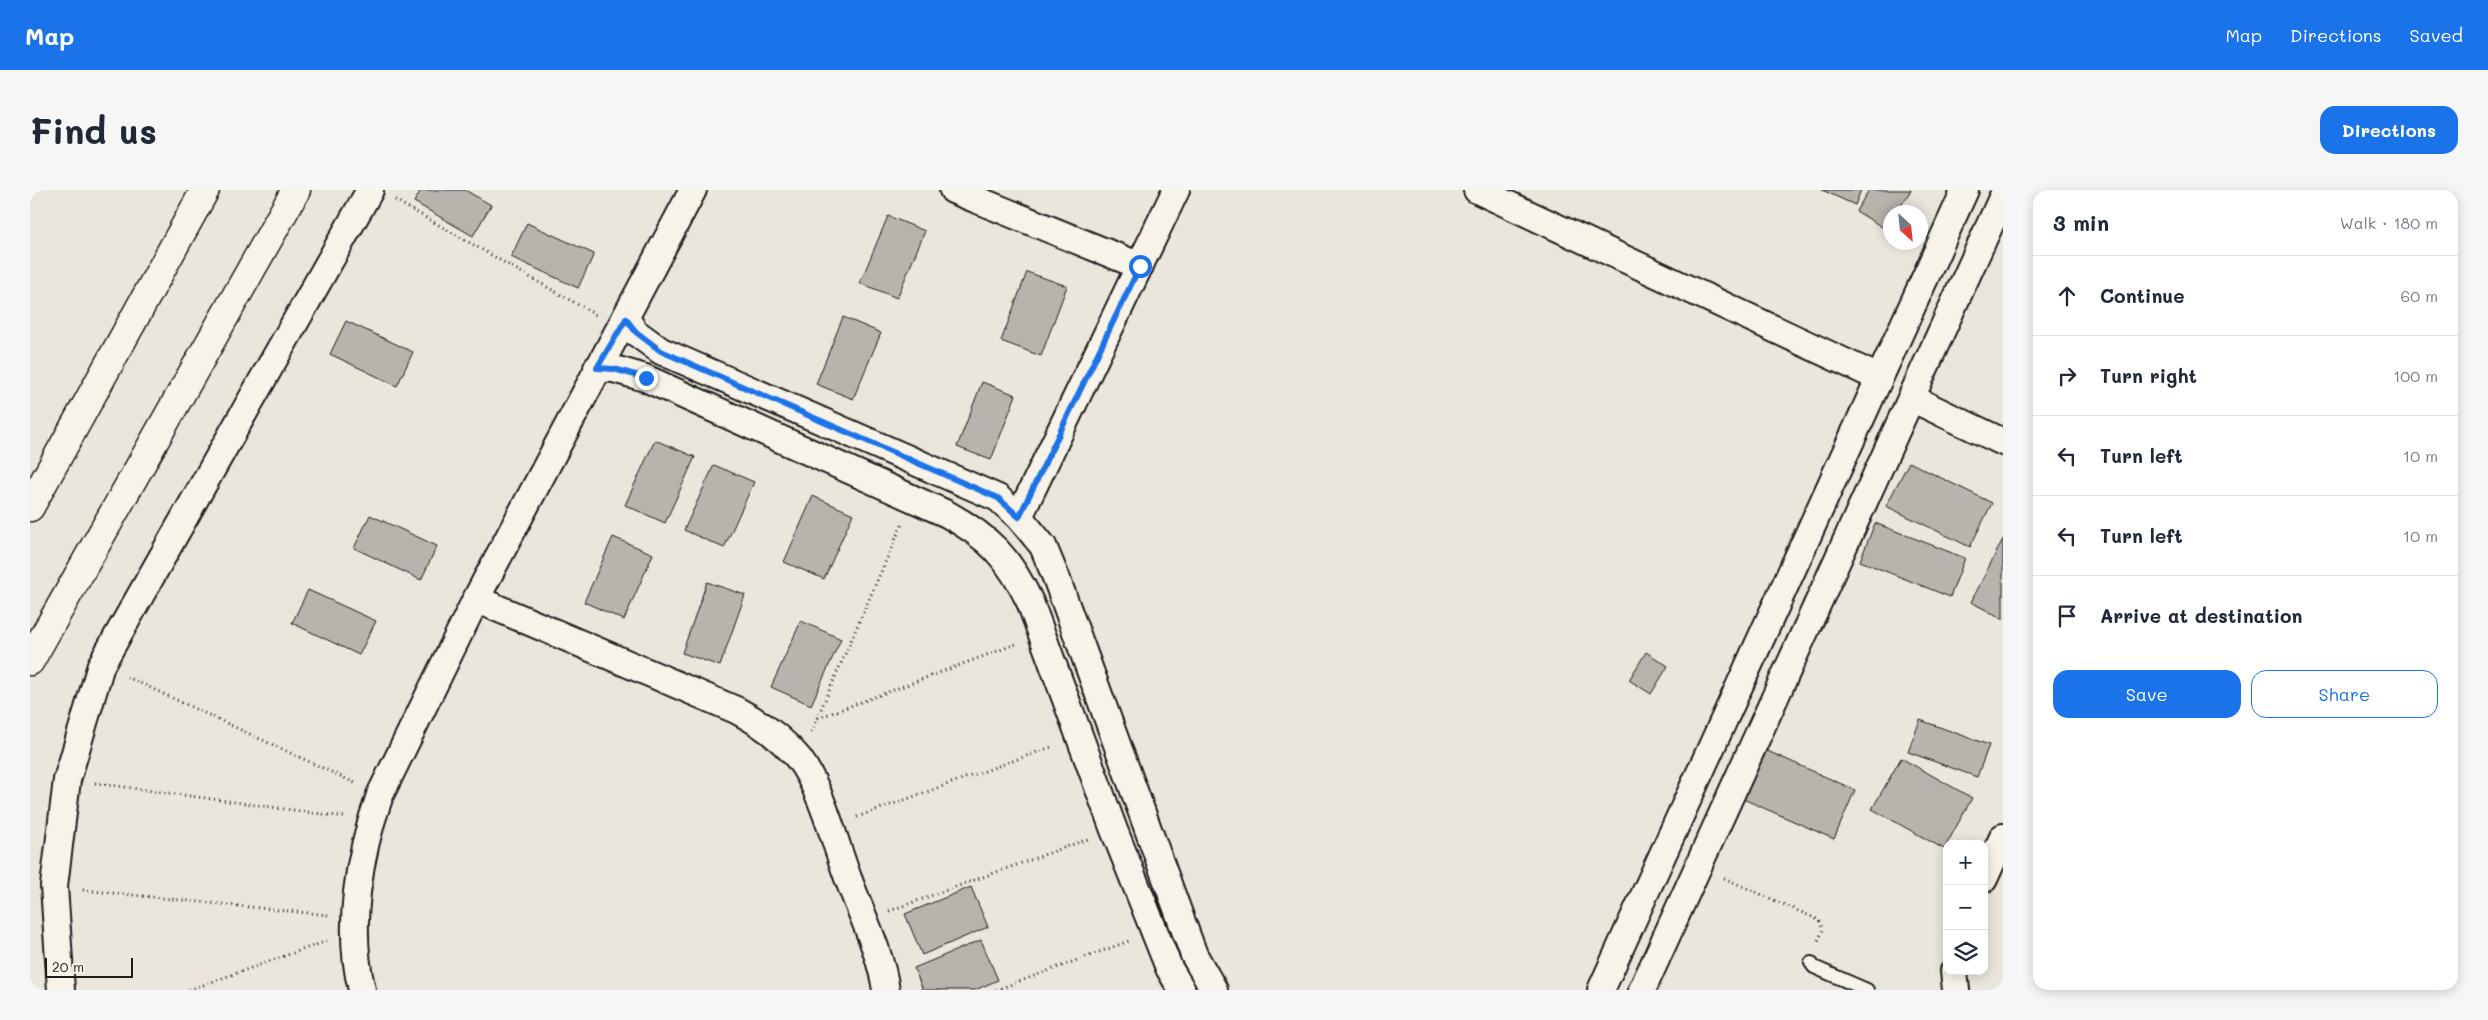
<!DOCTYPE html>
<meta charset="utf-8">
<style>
:root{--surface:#fff;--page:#f6f6f7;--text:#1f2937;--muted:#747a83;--line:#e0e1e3;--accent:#1a73e8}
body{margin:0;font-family:Mali,sans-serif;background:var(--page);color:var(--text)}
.controls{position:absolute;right:15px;bottom:15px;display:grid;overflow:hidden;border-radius:10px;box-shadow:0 2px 12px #0003}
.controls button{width:45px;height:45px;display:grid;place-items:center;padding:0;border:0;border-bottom:1px solid var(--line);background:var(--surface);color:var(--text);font:25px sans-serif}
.compass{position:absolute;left:1853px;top:15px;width:45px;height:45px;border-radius:50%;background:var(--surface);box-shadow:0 2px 12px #0003;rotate:153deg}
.scale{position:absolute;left:15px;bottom:12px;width:88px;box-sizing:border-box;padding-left:5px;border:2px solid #1c1c1c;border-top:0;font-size:14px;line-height:18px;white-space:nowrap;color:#1c1c1c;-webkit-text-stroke:4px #f7f3e8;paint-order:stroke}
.stop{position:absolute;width:15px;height:15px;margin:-11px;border:4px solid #1a73e8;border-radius:50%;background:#fff}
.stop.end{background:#1a73e8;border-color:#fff;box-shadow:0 1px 5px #0008}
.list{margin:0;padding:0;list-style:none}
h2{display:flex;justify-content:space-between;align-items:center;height:65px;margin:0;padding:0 20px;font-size:21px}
h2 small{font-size:16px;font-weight:400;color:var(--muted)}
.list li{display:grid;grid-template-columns:32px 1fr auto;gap:15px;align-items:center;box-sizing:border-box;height:80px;padding:0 20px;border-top:1px solid var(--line)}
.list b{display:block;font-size:19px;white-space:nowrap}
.list em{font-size:16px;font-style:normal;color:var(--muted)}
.actions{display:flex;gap:10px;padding:15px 20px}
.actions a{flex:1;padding:11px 0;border:1px solid var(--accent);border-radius:15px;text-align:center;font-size:18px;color:var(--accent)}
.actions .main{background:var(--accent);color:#fff}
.icon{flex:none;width:28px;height:28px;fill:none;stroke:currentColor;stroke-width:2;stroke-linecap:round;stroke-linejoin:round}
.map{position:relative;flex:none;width:1973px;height:800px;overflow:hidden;border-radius:15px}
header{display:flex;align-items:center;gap:30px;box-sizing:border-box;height:70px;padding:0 25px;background:var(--accent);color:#fff}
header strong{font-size:24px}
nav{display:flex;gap:28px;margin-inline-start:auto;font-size:18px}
.intro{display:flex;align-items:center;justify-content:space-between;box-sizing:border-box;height:120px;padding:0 30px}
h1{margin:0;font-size:35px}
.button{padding:12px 22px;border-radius:15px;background:var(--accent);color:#fff;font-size:18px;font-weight:700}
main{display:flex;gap:30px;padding:0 30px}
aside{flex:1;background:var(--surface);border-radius:15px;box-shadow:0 2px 12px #0003}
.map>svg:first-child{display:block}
.building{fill:#b6b4ac;stroke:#1c1c1c}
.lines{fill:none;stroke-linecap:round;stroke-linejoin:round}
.service-casing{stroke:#1c1c1c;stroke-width:16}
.minor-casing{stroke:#1c1c1c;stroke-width:30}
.tertiary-casing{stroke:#1c1c1c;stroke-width:31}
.path{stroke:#1c1c1c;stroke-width:3;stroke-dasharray:1 4;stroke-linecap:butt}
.service{stroke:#f7f3e8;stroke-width:12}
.minor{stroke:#f7f3e8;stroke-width:26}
.tertiary{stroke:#f7f3e8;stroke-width:28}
.route{stroke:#1a73e8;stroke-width:6}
</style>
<header>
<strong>Map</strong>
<nav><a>Map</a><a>Directions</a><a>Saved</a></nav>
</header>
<div class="intro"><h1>Find us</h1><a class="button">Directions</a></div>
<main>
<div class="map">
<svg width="1973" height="800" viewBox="0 0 1973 800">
<rect width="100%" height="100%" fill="#eae6dc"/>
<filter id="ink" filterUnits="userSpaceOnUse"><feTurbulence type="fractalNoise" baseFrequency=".02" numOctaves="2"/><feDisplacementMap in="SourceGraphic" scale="10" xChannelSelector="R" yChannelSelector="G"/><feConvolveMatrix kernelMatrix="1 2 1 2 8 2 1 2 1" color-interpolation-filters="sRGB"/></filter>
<g filter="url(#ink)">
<path class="building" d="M391 0H435L461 15 443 46 384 12Z
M1792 0H1831L1825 15Z
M1839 0H1881L1867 22H1860V34L1857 40 1826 21Z
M858 26 895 41 867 108 830 93Z
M497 33 564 64 548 98 481 67Z
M997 82 1037 96 1011 166 971 151Z
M813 127 851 143 823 209 786 194Z
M316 131 383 162 367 196 300 164Z
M952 192 986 205 961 270 927 257Z
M625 250 665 267 635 333 595 315Z
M1879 272 1962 313 1940 357 1856 316Z
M684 275 724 292 694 358 654 340Z
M783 306 823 324 794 389 754 372Z
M340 325 407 356 391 390 324 358Z
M1845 333 1935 368 1920 407 1830 371Z
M583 347 623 364 594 430 554 412Z
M1973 349V429L1941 412Z
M677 392 715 405 690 476 652 463Z
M278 400 346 431 329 465 262 433Z
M771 431 811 449 781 515 741 497Z
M1616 462 1638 476 1621 504 1599 490Z
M1890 530 1959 555 1947 587 1878 562Z
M1733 559 1825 600 1804 649 1711 608Z
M1871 568 1942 608 1914 659 1842 619Z
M941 697 958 737 892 765 875 724Z
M951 750 968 790 945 800H893L884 778Z"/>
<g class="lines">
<defs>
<path id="service" d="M1781 773 1784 777 1837 800"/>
<path id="minor" d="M923 0 1110 76
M1447 0 1849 188
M596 129 605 142 631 161 968 308 989 327 1013 356 1027 390 1164 765 1184 800
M567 178 584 179 615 188 917 324C960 348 979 368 1000 412L1084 640 1139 778 1152 800
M1881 208 1973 252
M989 327 1146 0
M446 409 706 520C731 533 751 547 769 569 791 598 805 653 818 688 831 723 851 764 856 800
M1954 689 1973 647
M1924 781 1926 800
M31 800 24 696 37 590 71 475 340 0
M332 800C316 737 329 664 350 605L446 409 663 0
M1571 800 1935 0
M1612 800 1973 6"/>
<path id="tertiary" d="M0 317 175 0
M0 471 266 0"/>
</defs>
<use href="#service" class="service-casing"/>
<use href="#minor" class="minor-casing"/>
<use href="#tertiary" class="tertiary-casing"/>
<path class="path" d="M365 10 566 125
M97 487 325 593
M788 528 986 454
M781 542 872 334
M65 593 314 627
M827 627 1024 556
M1694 688 1789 730 1793 740 1787 753
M53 700 298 725
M859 721 1058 649
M159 800 297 751
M966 800 1099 751"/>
<use href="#service" class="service"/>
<use href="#minor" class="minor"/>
<use href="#tertiary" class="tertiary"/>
</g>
</g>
<g class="lines" filter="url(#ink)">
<path class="route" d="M616 188 584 179 567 178 596 129 606 142 631 161 968 308 989 327 1110 76"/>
</g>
</svg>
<div class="controls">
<button>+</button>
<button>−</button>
<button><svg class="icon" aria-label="layers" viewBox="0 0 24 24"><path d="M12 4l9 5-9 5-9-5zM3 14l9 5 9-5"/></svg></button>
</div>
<svg class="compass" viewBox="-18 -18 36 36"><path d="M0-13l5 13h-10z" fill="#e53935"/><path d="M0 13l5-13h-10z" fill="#747a83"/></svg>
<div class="scale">20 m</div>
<div class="stop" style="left:1110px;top:76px"></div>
<div class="stop end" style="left:616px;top:188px"></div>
</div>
<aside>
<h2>3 min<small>Walk · 180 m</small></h2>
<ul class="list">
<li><svg class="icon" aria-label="ahead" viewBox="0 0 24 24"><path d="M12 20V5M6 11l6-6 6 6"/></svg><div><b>Continue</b></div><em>60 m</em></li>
<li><svg class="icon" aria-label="right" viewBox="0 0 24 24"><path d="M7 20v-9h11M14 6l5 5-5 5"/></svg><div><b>Turn right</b></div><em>100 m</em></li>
<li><svg class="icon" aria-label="left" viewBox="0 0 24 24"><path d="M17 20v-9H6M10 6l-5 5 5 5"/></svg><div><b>Turn left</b></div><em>10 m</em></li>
<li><svg class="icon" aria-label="left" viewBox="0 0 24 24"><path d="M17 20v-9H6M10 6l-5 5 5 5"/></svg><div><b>Turn left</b></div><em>10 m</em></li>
<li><svg class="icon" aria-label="arrive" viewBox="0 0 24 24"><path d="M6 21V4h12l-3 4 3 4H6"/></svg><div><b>Arrive at destination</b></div></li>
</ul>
<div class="actions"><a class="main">Save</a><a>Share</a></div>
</aside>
</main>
